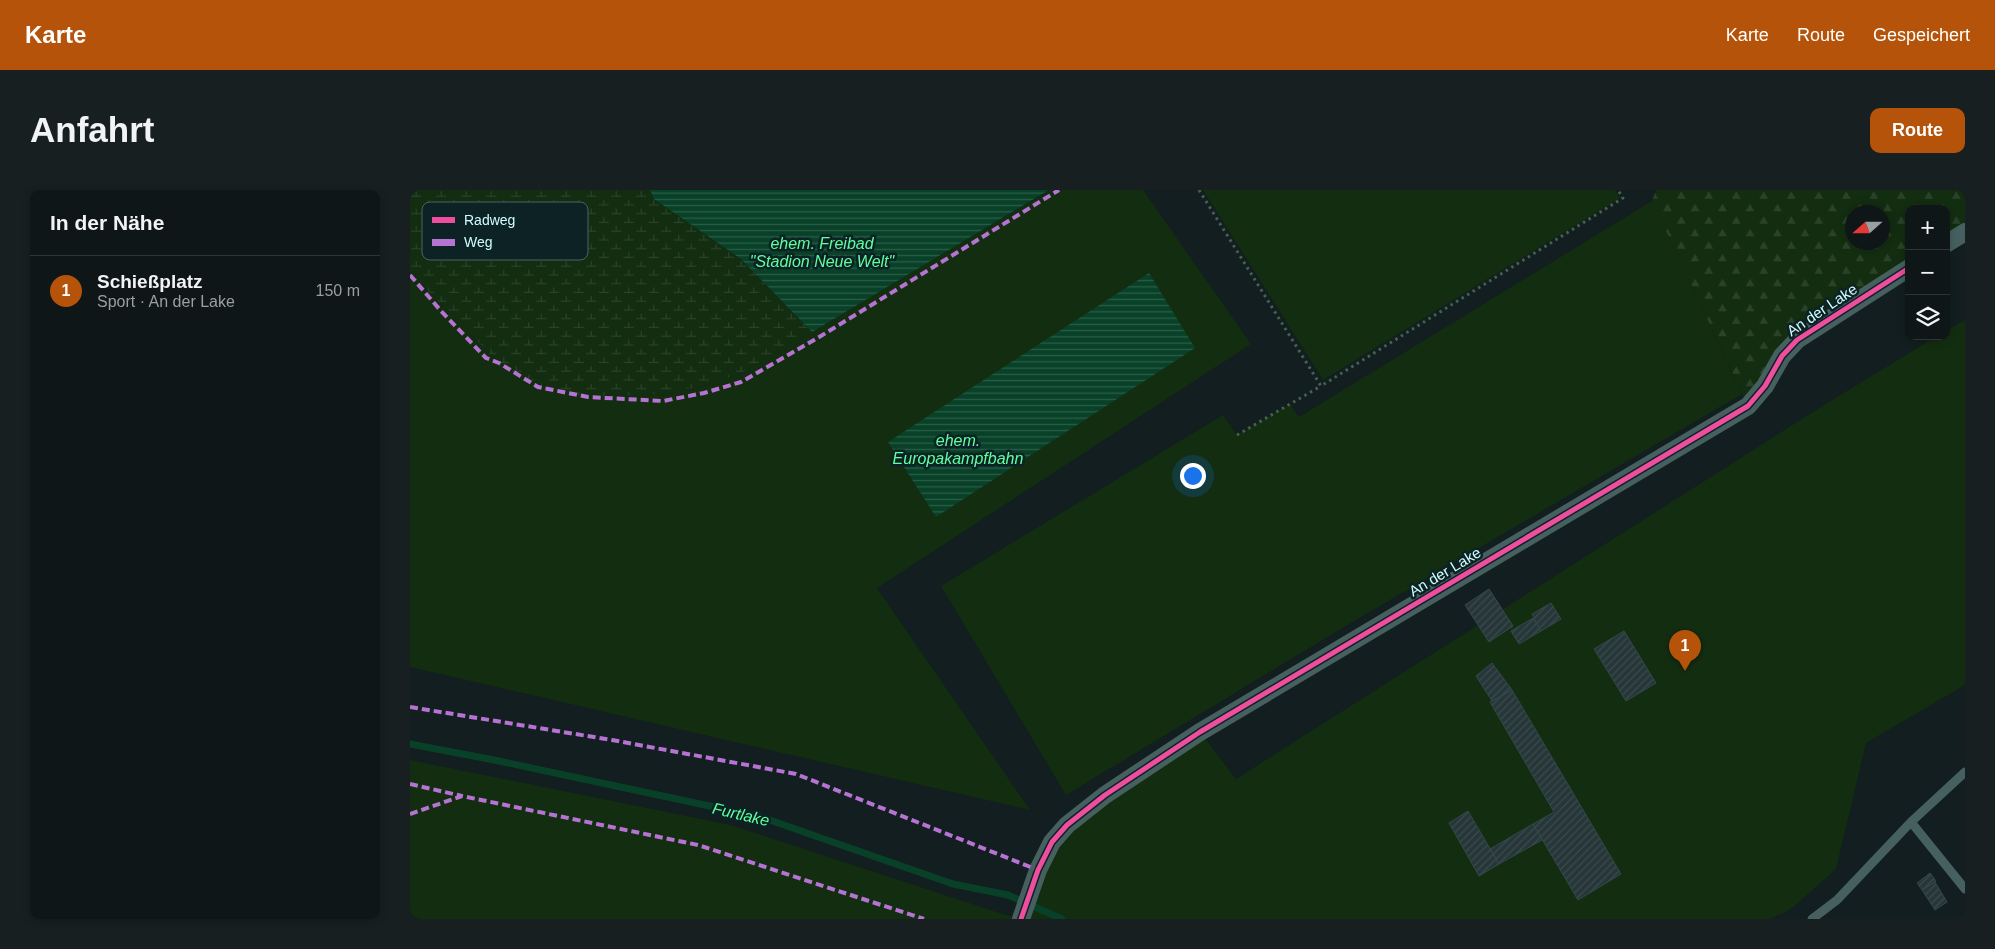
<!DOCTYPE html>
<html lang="de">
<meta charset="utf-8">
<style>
:root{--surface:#0e1617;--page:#171f20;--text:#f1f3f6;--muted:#9b9fa1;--line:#2e3536;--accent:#b45309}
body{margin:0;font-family:Arial,sans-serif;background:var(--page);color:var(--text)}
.controls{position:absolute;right:15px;top:15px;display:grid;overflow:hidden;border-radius:10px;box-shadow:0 2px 8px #0003}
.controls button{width:45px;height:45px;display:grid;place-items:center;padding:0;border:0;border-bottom:1px solid var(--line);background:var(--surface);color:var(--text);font:25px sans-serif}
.compass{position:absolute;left:1435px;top:15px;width:45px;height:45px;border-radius:50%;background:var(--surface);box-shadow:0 2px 8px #0003;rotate:249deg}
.you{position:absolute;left:782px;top:285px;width:18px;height:18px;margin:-12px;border:4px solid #fff;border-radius:50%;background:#1a73e8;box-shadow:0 0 0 8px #1a73e833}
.badge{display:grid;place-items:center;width:32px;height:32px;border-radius:50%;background:var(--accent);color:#fff;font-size:16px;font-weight:700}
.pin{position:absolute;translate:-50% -41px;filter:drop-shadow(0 1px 2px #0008)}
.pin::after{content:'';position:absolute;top:26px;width:18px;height:15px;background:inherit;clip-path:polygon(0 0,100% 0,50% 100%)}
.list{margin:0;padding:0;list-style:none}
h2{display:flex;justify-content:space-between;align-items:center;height:65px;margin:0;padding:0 20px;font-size:21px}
h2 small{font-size:16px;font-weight:400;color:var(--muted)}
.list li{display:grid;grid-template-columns:32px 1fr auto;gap:15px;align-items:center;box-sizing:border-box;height:70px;padding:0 20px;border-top:1px solid var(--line)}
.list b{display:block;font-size:19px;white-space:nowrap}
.list p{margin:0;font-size:16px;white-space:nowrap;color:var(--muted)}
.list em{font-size:16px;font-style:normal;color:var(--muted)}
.icon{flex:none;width:28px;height:28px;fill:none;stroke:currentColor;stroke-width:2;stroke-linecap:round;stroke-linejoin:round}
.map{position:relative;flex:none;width:1555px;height:729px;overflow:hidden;border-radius:10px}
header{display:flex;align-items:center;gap:30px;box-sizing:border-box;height:70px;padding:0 25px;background:var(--accent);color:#fff}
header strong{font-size:24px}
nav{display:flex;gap:28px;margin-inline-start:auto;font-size:18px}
.intro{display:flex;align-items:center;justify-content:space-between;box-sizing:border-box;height:120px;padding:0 30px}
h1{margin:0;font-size:35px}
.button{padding:12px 22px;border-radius:10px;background:var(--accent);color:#fff;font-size:18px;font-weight:700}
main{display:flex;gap:30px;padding:0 30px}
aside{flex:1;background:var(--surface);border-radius:10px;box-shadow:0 2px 8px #0003}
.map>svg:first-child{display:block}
.green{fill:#132d11}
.forest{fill:url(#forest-firs);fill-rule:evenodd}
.wetland{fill:url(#wetland-marsh)}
.water{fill:url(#water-rules)}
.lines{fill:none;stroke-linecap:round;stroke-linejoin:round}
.stream{stroke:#084128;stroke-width:7}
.building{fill:url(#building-hatch);stroke:#34484a}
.path{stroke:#456151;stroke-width:3;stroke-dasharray:2.5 4;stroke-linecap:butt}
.service{stroke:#466060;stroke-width:9}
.minor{stroke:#466060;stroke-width:18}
.quiet{stroke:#b673d3;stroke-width:4;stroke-dasharray:8 4;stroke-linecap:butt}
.cycleway-casing{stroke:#0d2224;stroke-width:8}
.cycleway{stroke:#ef4d9e;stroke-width:5}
.labels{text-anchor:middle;stroke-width:5;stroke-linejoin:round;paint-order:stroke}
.street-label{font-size:15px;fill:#d0fdff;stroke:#0d2224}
.water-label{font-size:16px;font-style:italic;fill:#5eff9d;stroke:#0d2224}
.key{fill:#0d2224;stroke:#486466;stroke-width:1}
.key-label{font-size:14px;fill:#d0fdff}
</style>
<header>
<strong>Karte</strong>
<nav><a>Karte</a><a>Route</a><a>Gespeichert</a></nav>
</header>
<div class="intro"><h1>Anfahrt</h1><a class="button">Route</a></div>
<main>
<aside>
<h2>In der Nähe<small></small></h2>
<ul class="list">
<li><span class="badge">1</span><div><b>Schießplatz</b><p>Sport · An der Lake</p></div><em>150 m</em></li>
</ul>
</aside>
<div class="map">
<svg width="1555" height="729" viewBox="0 0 1555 729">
<defs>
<pattern id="forest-firs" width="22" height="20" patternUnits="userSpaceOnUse" patternTransform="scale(1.25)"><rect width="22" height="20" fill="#132d11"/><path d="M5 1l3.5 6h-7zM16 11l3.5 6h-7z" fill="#294229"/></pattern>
<pattern id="wetland-marsh" width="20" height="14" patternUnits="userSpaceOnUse" patternTransform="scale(1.25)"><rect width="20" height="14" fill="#132d11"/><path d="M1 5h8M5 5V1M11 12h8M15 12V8" fill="none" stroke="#294229"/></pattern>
<pattern id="water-rules" width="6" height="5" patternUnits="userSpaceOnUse" patternTransform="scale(1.25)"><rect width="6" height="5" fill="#084128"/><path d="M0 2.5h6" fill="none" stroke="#2b5d48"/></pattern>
<pattern id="building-hatch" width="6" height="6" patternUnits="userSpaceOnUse" patternTransform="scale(1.25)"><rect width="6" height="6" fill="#273638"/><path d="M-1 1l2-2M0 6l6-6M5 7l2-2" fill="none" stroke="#3b4a4c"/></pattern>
</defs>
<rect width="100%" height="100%" fill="#121e1f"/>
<path class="green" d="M640 0H733L841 154 467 398 620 620 0 477V83L89 173 178 207 253 204 292 196 330 184Z
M793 0H1205L1210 8 913 190Z
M1242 11 1332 204 939 434 656 605 531 396 813 225 827 245 880 214 889 227Z
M1555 130V495L1456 553 1426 679 1381 719 1360 729H611L642 652 790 542 826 589 1406 220 1527 146H1536V141Z
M0 570 321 635 602 727V729H0Z"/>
<path class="forest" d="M1246 0H1555V41L1536 53V19H1499V77L1393 145 1338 216 1242 11ZM1442 22H1472V52H1442Z"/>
<path class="wetland" d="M0 0H240L244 9 331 69 402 142 330 184 292 196 253 204 178 207 128 197 89 173 0 83Z"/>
<path class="water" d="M240 0H639L402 142 331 69 244 9Z
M739 83 785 158 526 327 478 252Z"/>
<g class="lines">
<path class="stream" d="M0 554 84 570 351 627 543 694 598 705 652 729"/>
</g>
<path class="building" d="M1079 399 1103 436 1079 452 1055 415Z
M1141 413 1151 429 1131 441 1122 424Z
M1123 428 1131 441 1109 454 1101 441Z
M1214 441 1246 493 1216 511 1184 459Z
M1082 473 1102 500 1082 511 1066 486Z
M1102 500 1211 684 1168 710 1123 634 1144 622 1080 512Z
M1058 621 1089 674 1069 686 1039 633Z
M1123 634 1132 650 1089 674 1080 659Z
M1520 683 1526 691 1512 700 1507 693Z
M1525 692 1537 712 1525 720 1512 700Z"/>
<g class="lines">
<path class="path" d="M789 0 911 196 1213 8 1208 0
M827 245 911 196"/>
<path class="service" d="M1501 632 1555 582
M1402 729 1427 710 1501 632 1555 699"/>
<path class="minor" d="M1536 54 1555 42
M611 729 628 680 642 652 657 635 695 605 790 542 1338 216 1355 196 1372 166 1387 150 1499 78"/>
<path class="quiet" d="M0 85 31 121 76 168 89 173 128 197 178 207 253 211 294 203 331 192 406 149 649 0
M0 517 202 550 386 584 628 680
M0 594 52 606
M0 624 52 606 288 655 514 729"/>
<defs>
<path id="cycleway" d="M611 729 628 680 642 652 657 635 695 605 790 542 1338 216 1355 196 1372 166 1387 150 1499 78"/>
</defs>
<use href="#cycleway" class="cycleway-casing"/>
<use href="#cycleway" class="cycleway"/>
</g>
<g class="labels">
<g class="street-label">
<text transform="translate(1412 120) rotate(-34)" y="5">An der Lake</text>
<text transform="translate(1035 382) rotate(-31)" y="5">An der Lake</text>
</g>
<g class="water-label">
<text x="412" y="59">ehem. Freibad<tspan x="412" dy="18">"Stadion Neue Welt"</tspan></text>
<text x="548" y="256">ehem.<tspan x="548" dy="18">Europakampfbahn</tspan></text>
<text transform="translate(331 624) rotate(13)" y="6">Furtlake</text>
</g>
</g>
<rect x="12" y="12" width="166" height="58" rx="8" class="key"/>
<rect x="22" y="27" width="23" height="6" fill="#ef4d9e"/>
<rect x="22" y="49" width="23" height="7" fill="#b673d3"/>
<g class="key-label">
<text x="54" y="35">Radweg</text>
<text x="54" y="57">Weg</text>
</g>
</svg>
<div class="controls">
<button>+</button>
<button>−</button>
<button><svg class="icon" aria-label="layers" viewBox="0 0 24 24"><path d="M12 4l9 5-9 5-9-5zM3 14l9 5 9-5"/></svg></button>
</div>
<svg class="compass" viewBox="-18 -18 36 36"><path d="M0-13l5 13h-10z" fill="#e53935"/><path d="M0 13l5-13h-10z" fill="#9b9fa1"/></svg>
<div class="you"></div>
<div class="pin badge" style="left:1275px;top:481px">1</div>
</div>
</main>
